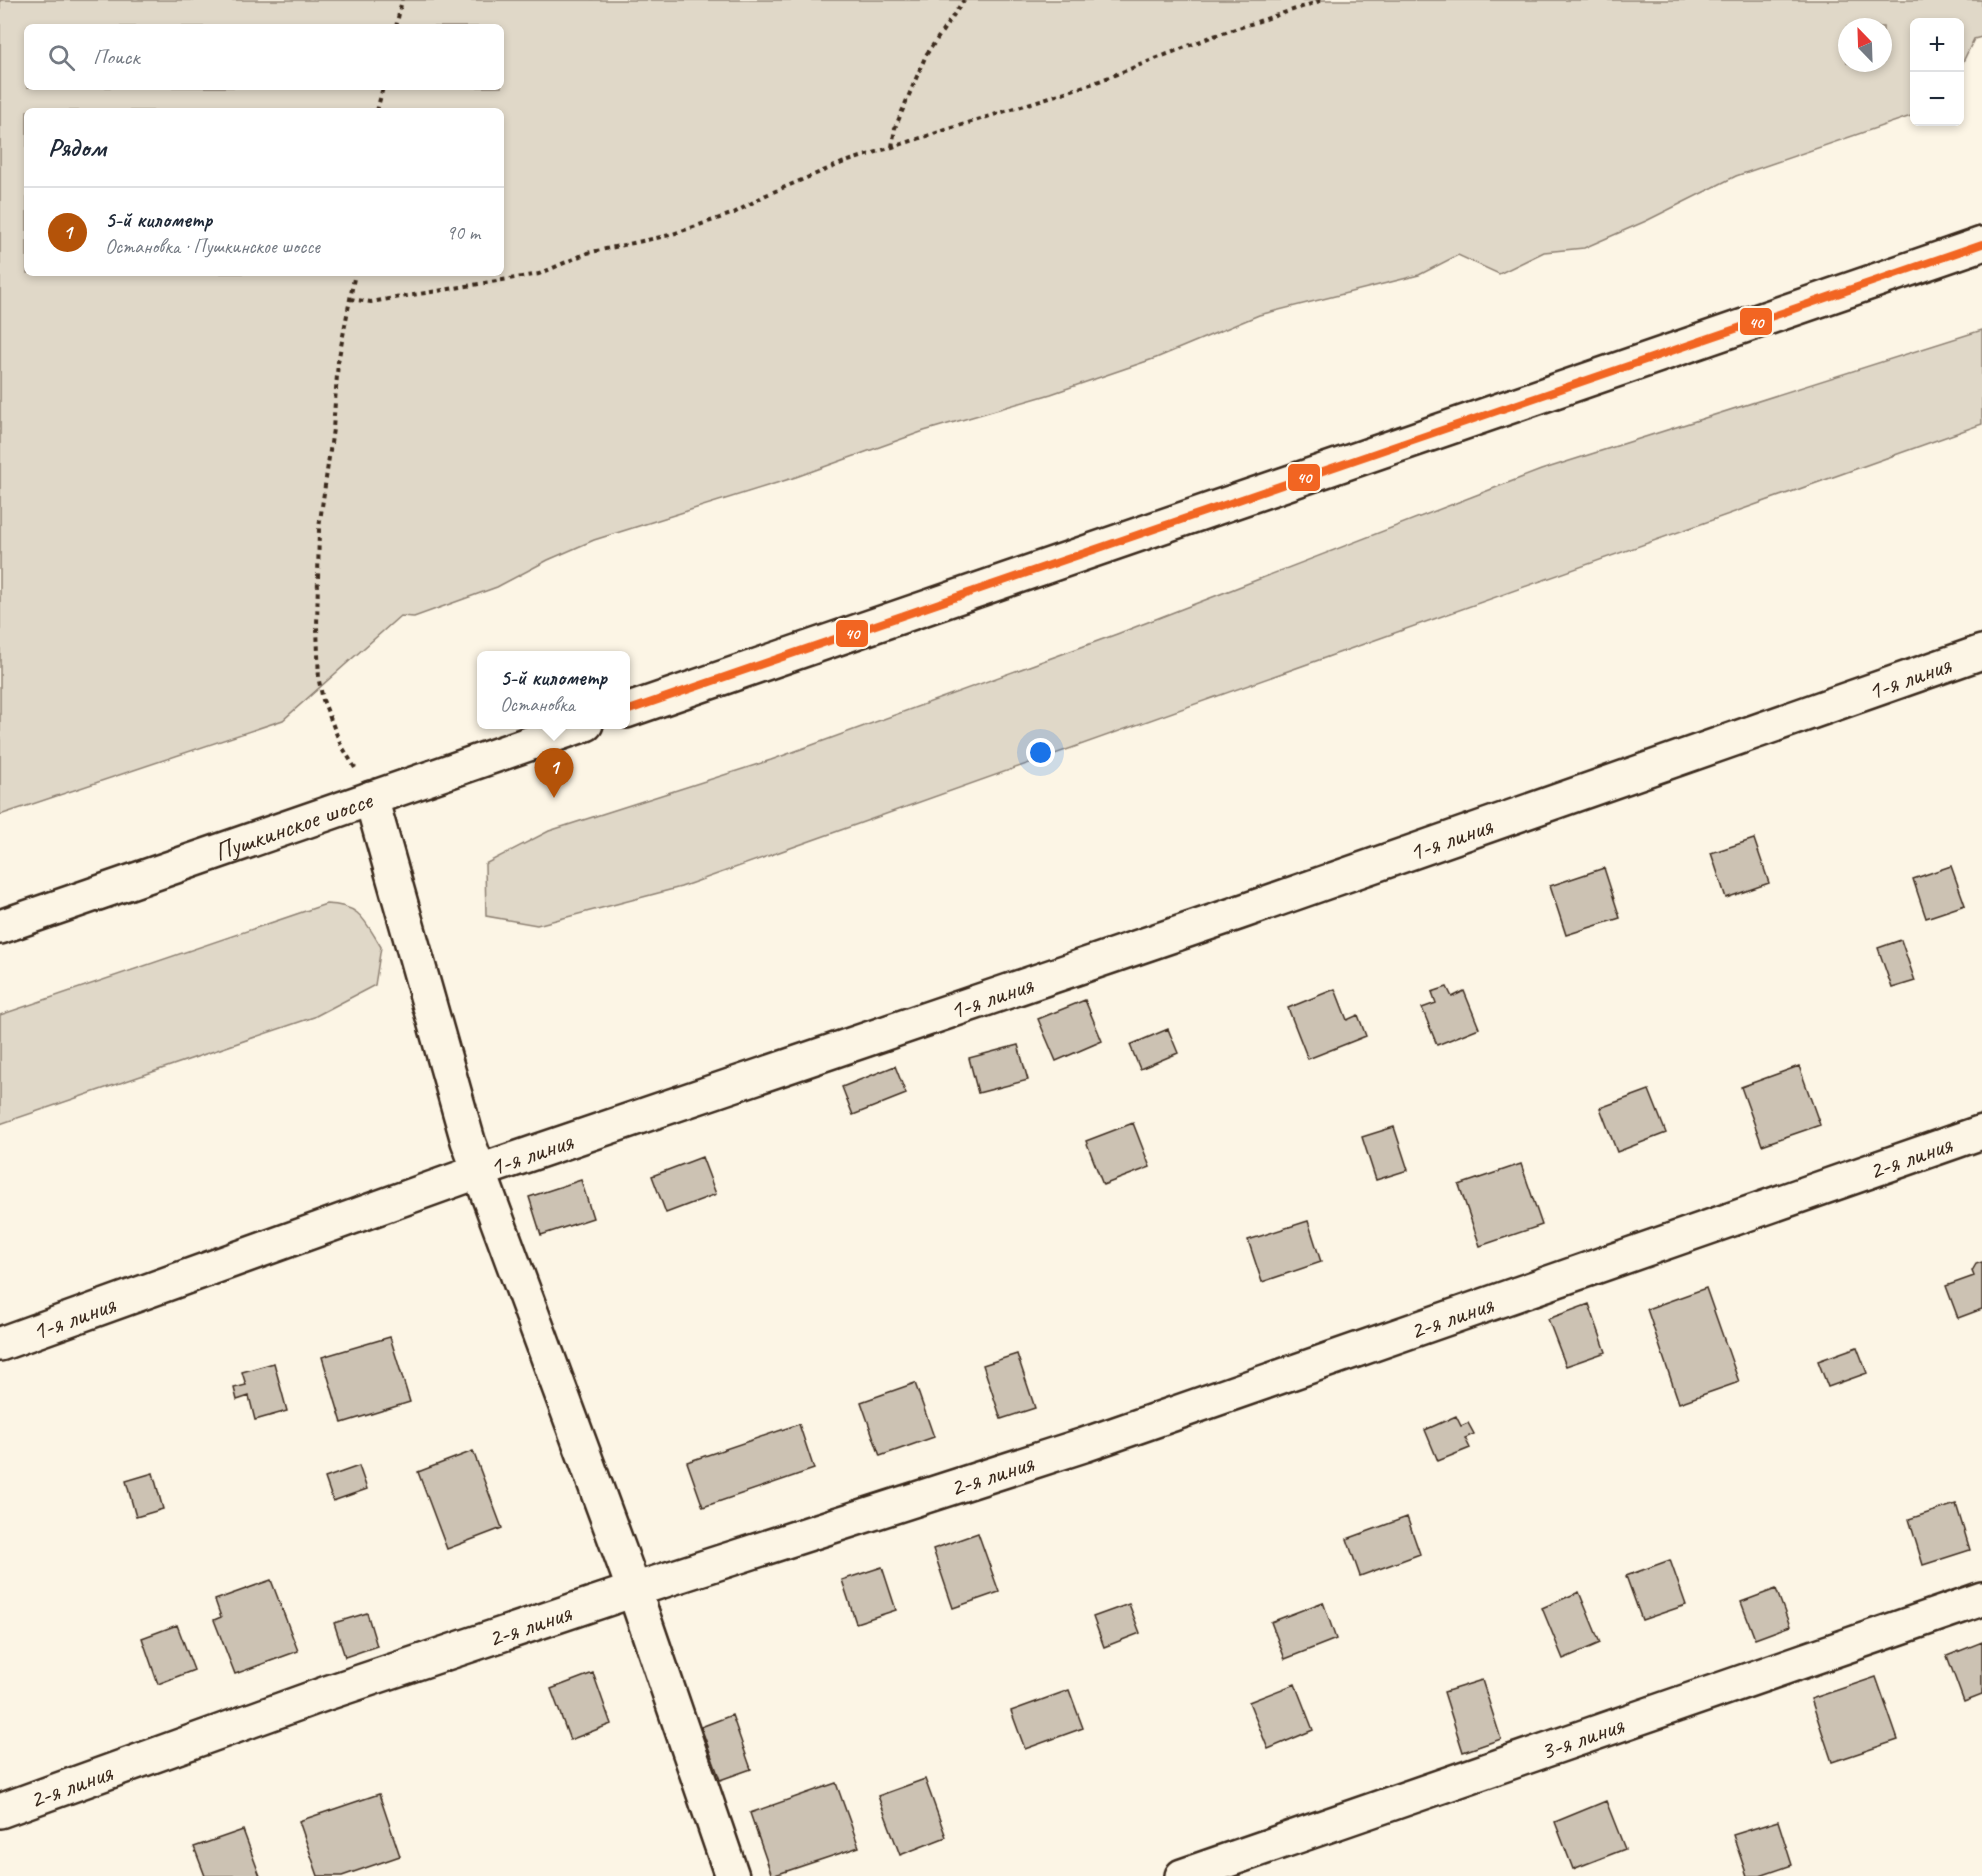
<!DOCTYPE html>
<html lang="ru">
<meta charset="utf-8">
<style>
:root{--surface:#fff;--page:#f2f2f3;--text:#1f2937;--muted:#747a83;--line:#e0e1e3;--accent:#b45309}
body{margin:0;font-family:Caveat,sans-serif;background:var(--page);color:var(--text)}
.controls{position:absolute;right:18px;top:18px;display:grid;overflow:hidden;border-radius:9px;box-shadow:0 3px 9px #0003}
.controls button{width:54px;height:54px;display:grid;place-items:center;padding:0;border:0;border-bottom:2px solid var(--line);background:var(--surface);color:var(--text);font:30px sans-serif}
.compass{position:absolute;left:1838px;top:18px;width:54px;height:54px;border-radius:50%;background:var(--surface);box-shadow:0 3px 9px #0003;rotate:337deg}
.you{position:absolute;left:1041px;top:753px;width:21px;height:21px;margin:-15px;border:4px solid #fff;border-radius:50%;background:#1a73e8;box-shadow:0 0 0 9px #1a73e833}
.badge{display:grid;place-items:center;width:39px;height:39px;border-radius:50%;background:var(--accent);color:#fff;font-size:20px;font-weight:700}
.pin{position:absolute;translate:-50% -50px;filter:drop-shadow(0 2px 3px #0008)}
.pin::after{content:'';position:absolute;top:32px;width:21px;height:18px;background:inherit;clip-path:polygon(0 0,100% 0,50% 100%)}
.popup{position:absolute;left:477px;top:651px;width:153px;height:78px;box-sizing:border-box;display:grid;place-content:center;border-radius:9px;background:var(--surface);filter:drop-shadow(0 2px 4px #0005);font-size:20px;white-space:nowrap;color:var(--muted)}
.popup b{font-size:22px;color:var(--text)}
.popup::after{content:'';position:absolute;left:50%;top:100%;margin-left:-12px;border:12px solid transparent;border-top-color:var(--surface)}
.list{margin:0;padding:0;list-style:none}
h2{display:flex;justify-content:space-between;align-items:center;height:78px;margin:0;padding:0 24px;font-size:26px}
h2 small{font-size:20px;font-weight:400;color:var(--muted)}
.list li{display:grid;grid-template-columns:39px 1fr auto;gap:18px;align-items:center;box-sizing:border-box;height:90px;padding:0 24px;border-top:2px solid var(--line)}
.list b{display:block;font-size:22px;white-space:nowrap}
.list p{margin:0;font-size:20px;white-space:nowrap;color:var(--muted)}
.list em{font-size:20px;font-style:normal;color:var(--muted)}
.icon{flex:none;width:33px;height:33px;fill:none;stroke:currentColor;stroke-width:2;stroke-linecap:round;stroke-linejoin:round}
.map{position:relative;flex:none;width:1982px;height:1876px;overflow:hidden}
.search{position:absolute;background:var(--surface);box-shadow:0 3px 9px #0003;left:24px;top:24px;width:480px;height:66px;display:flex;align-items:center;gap:15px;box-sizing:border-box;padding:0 21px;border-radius:9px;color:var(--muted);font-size:22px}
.panel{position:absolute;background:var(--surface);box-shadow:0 3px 9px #0003;left:24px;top:108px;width:480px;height:168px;border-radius:9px}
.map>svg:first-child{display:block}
.green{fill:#e0d8c8;stroke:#8e8173;stroke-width:1.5;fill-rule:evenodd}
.building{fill:#ccc2b3;stroke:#3b2a1e;stroke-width:1.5}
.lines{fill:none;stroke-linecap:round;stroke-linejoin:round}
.minor-casing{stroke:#3b2a1e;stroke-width:38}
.major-casing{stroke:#3b2a1e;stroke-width:38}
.path{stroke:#3b2a1e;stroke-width:4;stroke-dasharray:4.5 4.5;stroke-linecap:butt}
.minor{stroke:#fcf5e5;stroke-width:33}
.major{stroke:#fcf5e5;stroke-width:33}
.bus-1-casing{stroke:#fcf5e5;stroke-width:12}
.bus-1{stroke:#f26522;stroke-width:8}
.labels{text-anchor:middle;stroke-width:4.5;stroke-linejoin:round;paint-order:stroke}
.street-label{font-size:26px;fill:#3b2a1e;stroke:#fcf5e5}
.line-badge{stroke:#fcf5e5;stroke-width:2}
.badge-label{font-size:16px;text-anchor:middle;font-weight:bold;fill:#fff}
</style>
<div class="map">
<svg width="1982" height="1876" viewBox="0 0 1982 1876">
<rect width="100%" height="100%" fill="#fcf5e5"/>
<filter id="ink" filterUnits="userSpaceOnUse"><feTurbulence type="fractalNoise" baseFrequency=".0167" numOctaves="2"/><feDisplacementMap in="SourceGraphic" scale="12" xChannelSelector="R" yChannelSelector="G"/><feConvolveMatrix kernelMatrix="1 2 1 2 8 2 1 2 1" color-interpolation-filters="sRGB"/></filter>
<g filter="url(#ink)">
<path class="green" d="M0 0H1982V37L1974 39 1960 68V22H1914V115L1736 176 1646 221 1584 248 1544 252 1499 274 1458 255 1419 275 1259 315 1156 358 1051 394 924 431 796 477 594 540 548 560 497 587 414 617 400 616 283 720 0 815ZM27 27H501V87H27ZM1847 27H1883V63H1847ZM27 111H501V273H27Z
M1982 330V424L681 887 537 925 486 916 485 864 549 831 771 760 1117 634 1541 470Z
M326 904C361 905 364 920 381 947L375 985 314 1017 0 1124V1015Z"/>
<path class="building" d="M1754 839 1769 883 1726 898 1711 853Z
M1951 866 1965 905 1926 918 1913 879Z
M1604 868 1620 918 1566 935 1550 886Z
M1901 940 1915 981 1892 988 1878 948Z
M1447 987 1452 997 1464 991 1479 1028 1437 1045 1422 1008 1436 1003 1432 992Z
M1335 989 1347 1020 1358 1015 1366 1036 1308 1059 1288 1008Z
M1085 1000 1102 1041 1056 1061 1038 1019Z
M1168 1029 1178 1053 1140 1069 1130 1045Z
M1018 1045 1028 1080 978 1093 969 1058Z
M895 1066 906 1094 853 1115 842 1087Z
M1799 1066 1820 1125 1762 1145 1741 1087Z
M1649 1090 1666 1133 1617 1152 1600 1108Z
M1133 1123 1150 1167 1103 1185 1086 1141Z
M1394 1127 1408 1170 1376 1180 1362 1137Z
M702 1157 716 1194 666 1213 652 1176Z
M1521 1164 1542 1225 1480 1246 1459 1185Z
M581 1180 593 1218 541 1235 529 1197Z
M1308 1221 1321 1262 1262 1282 1248 1240Z
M1982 1262V1309L1958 1318 1946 1286 1974 1276 1972 1271 1976 1264Z
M1706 1288 1739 1382 1679 1403 1647 1309Z
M1589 1304 1606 1352 1566 1366 1548 1319Z
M390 1337 410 1402 342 1423 322 1357Z
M1857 1347 1867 1373 1828 1387 1818 1361Z
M1017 1354 1035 1408 1001 1419 983 1365Z
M274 1363 287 1411 255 1420 249 1396 237 1400 234 1388 246 1385 242 1372Z
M915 1383 934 1437 880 1456 861 1402Z
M1456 1416 1461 1426 1468 1423 1474 1434 1465 1438 1470 1448 1438 1461 1425 1430Z
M799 1424 814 1469 703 1507 687 1462Z
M473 1451 502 1528 447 1549 418 1472Z
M359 1466 367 1489 333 1501 325 1478Z
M153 1473 163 1509 136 1517 126 1481Z
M1956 1504 1970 1550 1923 1565 1909 1519Z
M1407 1517 1420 1554 1360 1576 1347 1539Z
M978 1533 999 1592 953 1608 933 1549Z
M1670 1560 1686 1605 1642 1620 1626 1576Z
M882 1567 896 1610 856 1623 842 1580Z
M271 1580 298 1651 235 1674 214 1620 221 1617 215 1600Z
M1776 1589 1790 1626 1755 1639 1741 1602Z
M1579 1592 1600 1643 1563 1659 1542 1608Z
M1323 1602 1336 1639 1285 1659 1271 1622Z
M1129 1604 1140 1633 1104 1647 1093 1617Z
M367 1613 377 1646 345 1657 334 1623Z
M177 1625 194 1670 158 1684 142 1638Z
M1982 1642V1695L1964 1702 1947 1656Z
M593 1673 611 1724 570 1740 551 1689Z
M1876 1677 1898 1740 1832 1762 1811 1699Z
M1482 1680 1501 1739 1463 1752 1444 1692Z
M1295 1684 1313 1730 1268 1749 1249 1702Z
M1069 1690 1083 1728 1025 1749 1011 1711Z
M732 1715 751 1769 720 1780 701 1727Z
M925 1779 946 1837 900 1855 878 1796Z
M836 1783 859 1847 772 1876 750 1813Z
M379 1794 400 1856 342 1876H318L299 1821Z
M1606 1801 1625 1849 1573 1869 1555 1822Z
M1778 1821 1792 1865 1760 1876H1747L1733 1835Z
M243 1830 260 1876H205L194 1847Z"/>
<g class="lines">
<defs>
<g id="minor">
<path d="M371 798 468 1141 634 1590 732 1876"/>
<path id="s1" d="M0 1344 480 1171 1238 913 1982 652"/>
<path id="s2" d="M0 1811 327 1693 634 1590 1084 1445 1982 1132"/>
<path id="s3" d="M1182 1876 1982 1599"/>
</g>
<g id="major">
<path d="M626 711 1982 244"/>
<path id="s4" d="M0 927 586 724"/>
</g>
</defs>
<use href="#minor" class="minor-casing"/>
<use href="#major" class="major-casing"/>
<path class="path" d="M396 27 402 0
M377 111 383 87
M892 147 895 128 926 55 964 0
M350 299 371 302 539 274 587 253 670 235 734 213 766 195 842 163 1094 83 1211 37 1323 0
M355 768 340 743 323 700 319 681 317 627 319 528 333 429 338 362 355 273"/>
<use href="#minor" class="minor"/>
<use href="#major" class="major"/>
<defs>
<path id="bus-1" d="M626 711 1982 244"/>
</defs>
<use href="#bus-1" class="bus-1-casing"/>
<use href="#bus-1" class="bus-1"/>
</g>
</g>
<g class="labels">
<g class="street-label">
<text dy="9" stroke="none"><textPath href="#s1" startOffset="2022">1-я линия</textPath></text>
<text dy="9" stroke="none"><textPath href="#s4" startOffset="310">Пушкинское шоссе</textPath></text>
<text dy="9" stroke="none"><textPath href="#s1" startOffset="1536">1-я линия</textPath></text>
<text dy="9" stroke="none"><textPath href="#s1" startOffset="1050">1-я линия</textPath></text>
<text dy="9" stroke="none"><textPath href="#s1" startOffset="564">1-я линия</textPath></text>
<text dy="9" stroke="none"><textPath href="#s2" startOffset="2019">2-я линия</textPath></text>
<text dy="9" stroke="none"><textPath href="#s2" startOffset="1533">2-я линия</textPath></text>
<text dy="9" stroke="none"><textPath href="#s1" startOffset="78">1-я линия</textPath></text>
<text dy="9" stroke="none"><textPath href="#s2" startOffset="1047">2-я линия</textPath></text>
<text dy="9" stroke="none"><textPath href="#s2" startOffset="561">2-я линия</textPath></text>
<text dy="9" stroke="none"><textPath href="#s3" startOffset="423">3-я линия</textPath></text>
<text dy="9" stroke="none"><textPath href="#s2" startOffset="75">2-я линия</textPath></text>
</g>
</g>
<g class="line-badge">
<rect x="1739" y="307" width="34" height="29" rx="6" fill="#f26522"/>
<rect x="1287" y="463" width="34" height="29" rx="6" fill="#f26522"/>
<rect x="835" y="619" width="34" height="29" rx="6" fill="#f26522"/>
</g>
<g class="badge-label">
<text x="1756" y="328">40</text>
<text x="1304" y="483">40</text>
<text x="852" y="639">40</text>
</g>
</svg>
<div class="controls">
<button>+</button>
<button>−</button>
</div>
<svg class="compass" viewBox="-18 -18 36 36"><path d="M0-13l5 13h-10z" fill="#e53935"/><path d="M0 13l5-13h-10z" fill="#747a83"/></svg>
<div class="you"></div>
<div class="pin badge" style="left:554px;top:798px">1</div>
<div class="popup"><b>5-й километр</b>Остановка</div>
<div class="search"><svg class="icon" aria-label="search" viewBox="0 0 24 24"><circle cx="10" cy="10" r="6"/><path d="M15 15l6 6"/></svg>Поиск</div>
<section class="panel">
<h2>Рядом<small></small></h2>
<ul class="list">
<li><span class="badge">1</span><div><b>5-й километр</b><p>Остановка · Пушкинское шоссе</p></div><em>90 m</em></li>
</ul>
</section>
</div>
